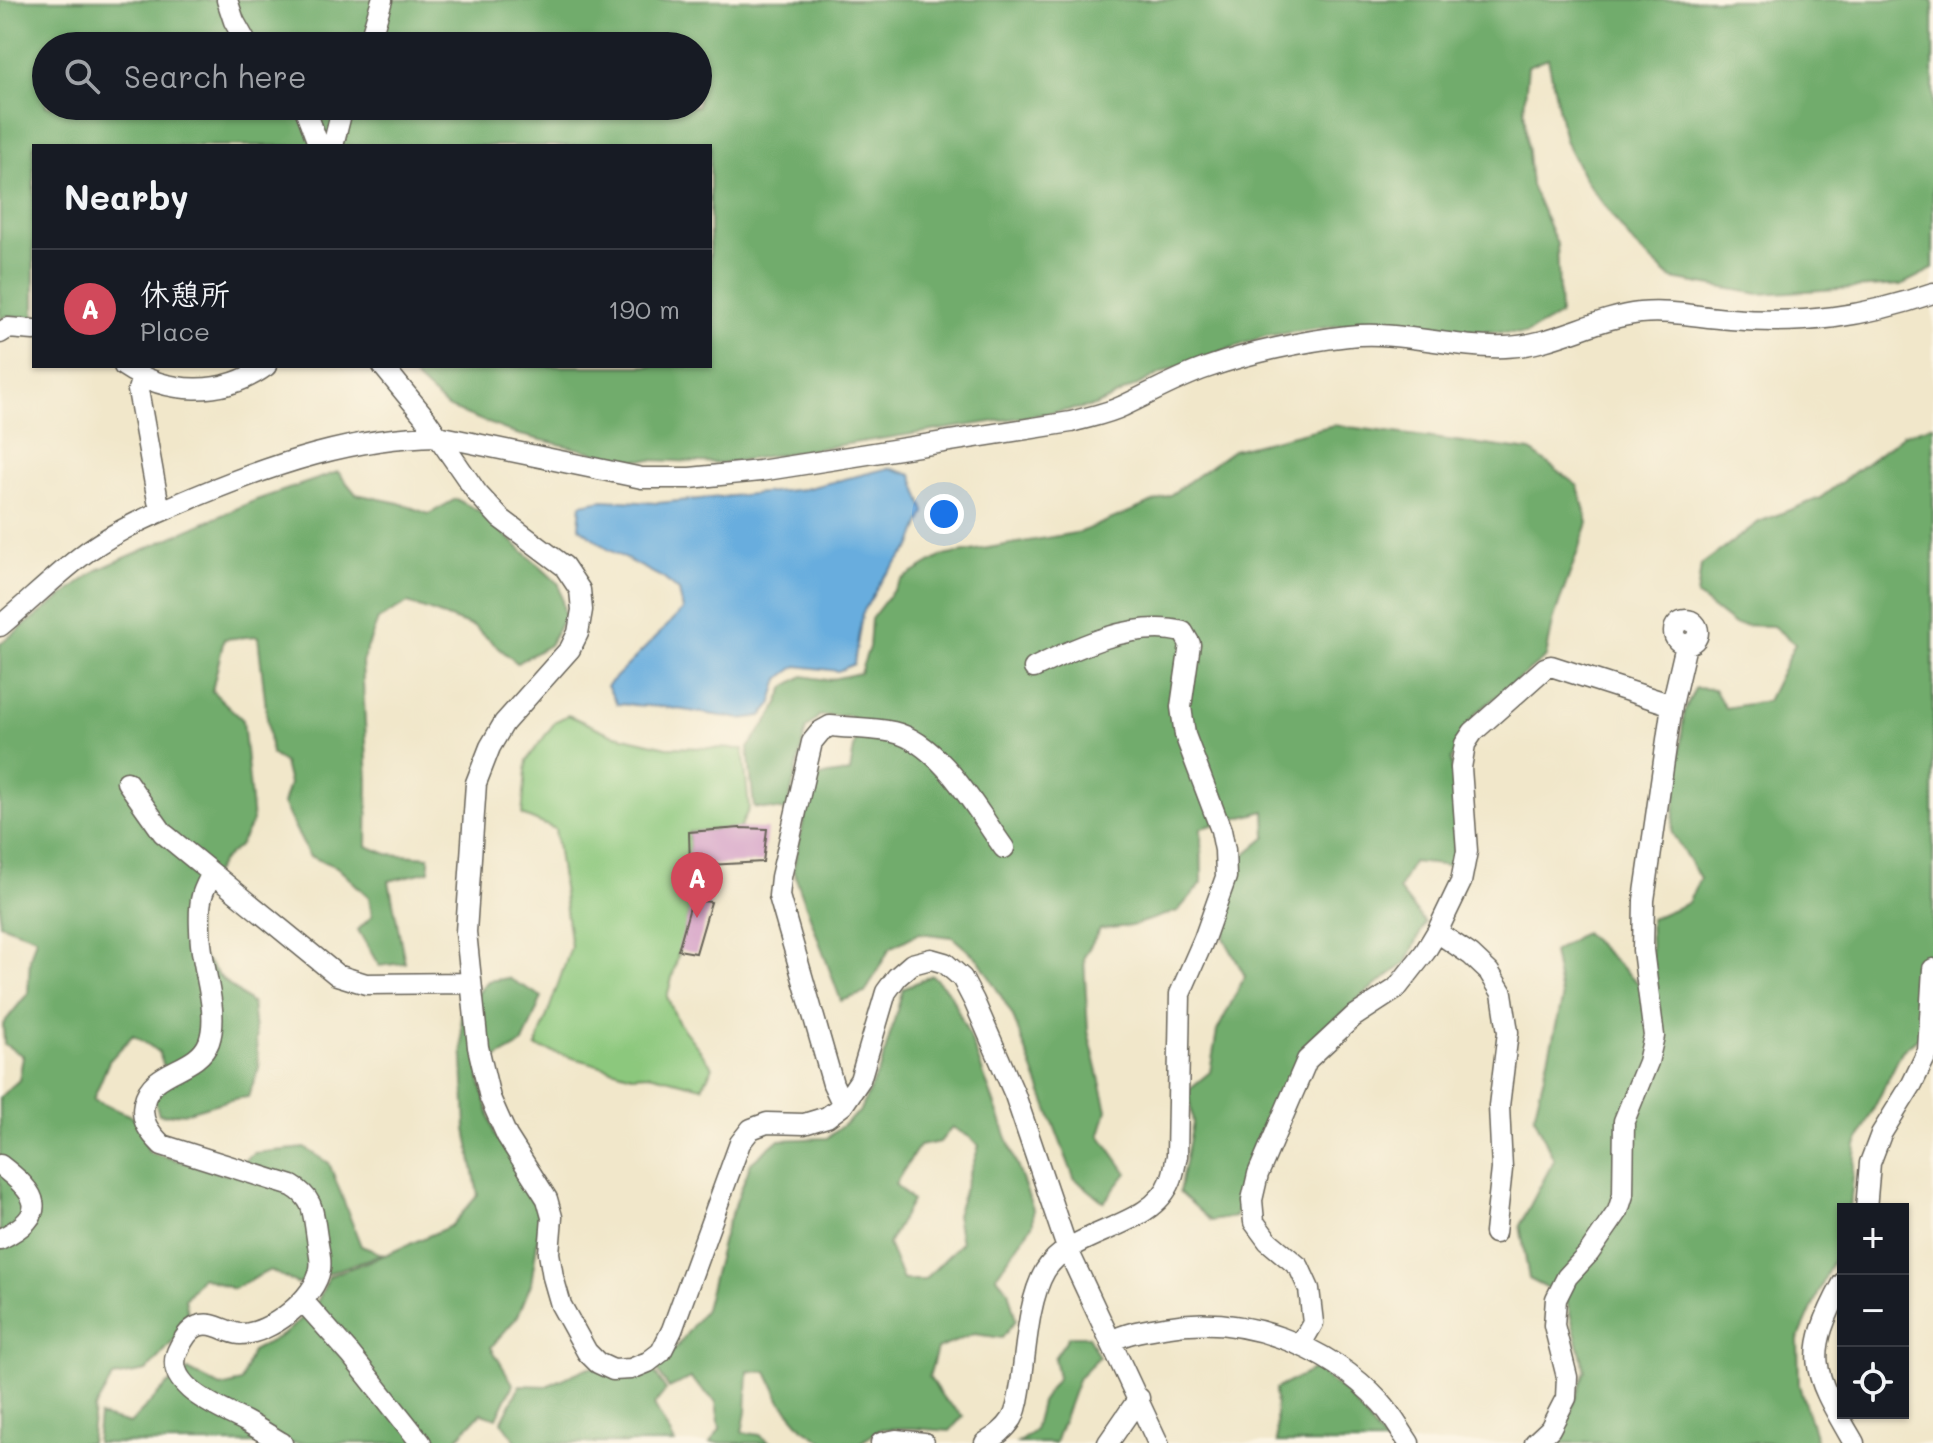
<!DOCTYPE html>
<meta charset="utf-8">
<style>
:root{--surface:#171b24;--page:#242831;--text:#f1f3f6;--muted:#9ea1a6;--line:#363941;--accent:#d1495b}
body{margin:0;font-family:Mali,"Klee One",sans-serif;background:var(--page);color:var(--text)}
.controls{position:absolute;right:24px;bottom:24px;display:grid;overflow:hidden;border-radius:0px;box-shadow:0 2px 6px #0004}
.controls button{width:72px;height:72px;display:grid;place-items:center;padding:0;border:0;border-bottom:2px solid var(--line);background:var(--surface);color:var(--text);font:40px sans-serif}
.you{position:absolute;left:944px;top:514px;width:28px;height:28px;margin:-20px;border:6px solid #fff;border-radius:50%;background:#1a73e8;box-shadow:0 0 0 12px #1a73e833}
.badge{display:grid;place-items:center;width:52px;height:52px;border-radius:50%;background:var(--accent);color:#fff;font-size:26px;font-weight:700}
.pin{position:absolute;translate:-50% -66px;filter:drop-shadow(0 2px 4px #0008)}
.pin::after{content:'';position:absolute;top:42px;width:28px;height:24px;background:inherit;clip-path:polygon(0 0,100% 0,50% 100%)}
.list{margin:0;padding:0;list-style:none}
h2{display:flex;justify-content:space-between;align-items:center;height:104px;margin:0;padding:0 32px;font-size:34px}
h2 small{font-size:26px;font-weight:400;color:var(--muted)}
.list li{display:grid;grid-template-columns:52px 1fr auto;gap:24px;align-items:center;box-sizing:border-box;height:120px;padding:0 32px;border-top:2px solid var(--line)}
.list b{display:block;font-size:30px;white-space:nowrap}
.list p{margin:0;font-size:26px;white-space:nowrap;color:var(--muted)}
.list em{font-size:26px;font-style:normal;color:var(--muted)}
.icon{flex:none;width:44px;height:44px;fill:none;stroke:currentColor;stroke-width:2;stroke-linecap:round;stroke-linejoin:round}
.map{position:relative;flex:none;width:1933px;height:1443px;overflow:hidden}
.search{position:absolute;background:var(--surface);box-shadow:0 2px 6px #0004;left:32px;top:32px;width:680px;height:88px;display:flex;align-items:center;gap:20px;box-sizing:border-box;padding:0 28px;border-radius:44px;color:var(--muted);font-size:30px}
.panel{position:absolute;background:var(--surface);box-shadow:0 2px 6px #0004;left:32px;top:144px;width:680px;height:224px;border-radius:0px}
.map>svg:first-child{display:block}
.green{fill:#8cc87d;stroke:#54724c;stroke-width:2}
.forest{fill:#71ac6c;stroke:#466444;stroke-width:2;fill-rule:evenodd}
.water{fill:#68adde;stroke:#42647d;stroke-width:2}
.building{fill:#d39cc6}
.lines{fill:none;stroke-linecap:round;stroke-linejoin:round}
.minor-casing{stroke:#676359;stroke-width:23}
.minor{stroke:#fff;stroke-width:20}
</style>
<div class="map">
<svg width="1933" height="1443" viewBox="0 0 1933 1443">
<rect width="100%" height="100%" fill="#fcf5e5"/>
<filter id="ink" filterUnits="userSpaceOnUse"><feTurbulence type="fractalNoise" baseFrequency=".0125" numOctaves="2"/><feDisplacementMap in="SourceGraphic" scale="16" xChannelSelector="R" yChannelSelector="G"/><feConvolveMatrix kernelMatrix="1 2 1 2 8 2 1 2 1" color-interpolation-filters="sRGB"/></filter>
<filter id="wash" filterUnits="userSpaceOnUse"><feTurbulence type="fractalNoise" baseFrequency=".006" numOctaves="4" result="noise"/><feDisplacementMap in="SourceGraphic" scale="32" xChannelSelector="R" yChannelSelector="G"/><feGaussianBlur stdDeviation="1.8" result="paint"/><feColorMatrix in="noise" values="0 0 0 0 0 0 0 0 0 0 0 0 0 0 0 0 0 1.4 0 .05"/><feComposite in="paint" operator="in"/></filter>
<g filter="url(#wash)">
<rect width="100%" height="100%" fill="#f1e7ca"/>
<path class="green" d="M568 715 611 734 667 747 743 749 749 808 740 828 689 832 693 898 667 997 678 1022 713 1067 702 1087 649 1074 632 1075 536 1047 571 947 555 829 522 815 527 760 556 721Z"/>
<path class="forest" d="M0 0H1933V269L1901 285 1759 294 1672 279 1634 245 1586 181 1565 141 1548 58 1528 66 1524 109 1531 185 1557 244 1560 315 1526 334 1359 323 1266 336 1168 370 1095 406 724 463 622 459 516 434 447 407 402 366H710V146H34V317L5 316 0 320ZM46 46H698V106H46Z
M1334 425 1531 451 1578 486 1588 523 1554 618 1546 657 1476 713 1451 760 1460 820 1450 866 1412 862 1399 890 1425 923 1407 962 1360 997 1308 1046 1277 1099 1249 1165 1235 1217 1211 1221 1179 1192 1193 1123 1188 1090 1210 1072 1217 1031 1245 976 1224 938 1238 860 1266 837 1265 811 1201 828 1202 883 1178 911 1131 926 1100 929 1084 957 1088 1031 1107 1110 1100 1135 1127 1173 1104 1202 1074 1178 1012 1014 979 960 952 937 919 933 890 948 865 993 841 1001 793 870 813 777 850 772 857 730 850 716H819L806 729 787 811 754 807 748 748 774 712 785 687 803 676 827 680 860 673 869 647 871 619 901 580 942 556 1081 532 1170 495 1233 450Z
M1933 425V1025L1902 1051 1856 1145 1850 1209H1843V1237L1798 1340 1799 1385 1816 1439 1814 1443H1557L1562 1437 1585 1370 1566 1298 1529 1279 1520 1225 1554 1160 1534 1116 1562 1001 1553 952 1584 932 1653 997 1650 919 1688 903 1700 878 1672 833 1684 712 1695 688 1714 689 1725 708 1767 701 1795 644 1773 626 1734 625 1697 596 1701 565 1759 522 1820 498 1905 434Z
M338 472 356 494 399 503 429 514 456 499 479 511 559 584 565 617 549 645 517 663 474 627 408 603 378 620 362 662 368 781 367 846 387 854 429 857V871L389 881 405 963 379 966 358 930 372 916 369 897 337 867 309 856 283 804 289 784 284 763 271 754 258 636 224 639 212 691 243 720 253 821 239 846 222 861 194 905 197 950 222 979 252 1004 259 1068 248 1097C216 1099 189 1118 159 1114L152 1093 167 1076 159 1052 133 1035 109 1061 93 1100 136 1118 149 1152 227 1175 254 1153 305 1148 329 1163 361 1246 382 1254 298 1284 270 1270 233 1289 202 1277 185 1299 190 1323 146 1371 113 1377 94 1409 90 1443H4L0 1441V1097L19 1080 23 1056 4 1044 3 1024 28 993 30 958 36 937 0 924V644L97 570 256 500Z
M932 975 950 993 971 1040 1033 1209V1224L996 1276 1008 1290 1016 1320 1002 1338 974 1334 937 1349 929 1377 944 1399 963 1416 950 1431 910 1428 881 1429 860 1443H826L803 1428 781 1402 767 1372 748 1371 746 1412 742 1432 760 1435 771 1443H710L720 1429 716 1402 690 1378 669 1388 655 1367 676 1348 705 1309 725 1231 751 1163 778 1140 827 1138 859 1112 881 1066 903 989ZM952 1127 971 1138 979 1146 956 1215 961 1243 924 1280H903L888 1244 912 1201 895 1184 919 1146 940 1142Z
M508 978 542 997 523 1043 495 1059 479 1077 495 1135 533 1191 540 1223 531 1284 518 1316 491 1347 513 1384 497 1418 481 1413 453 1443H96L99 1416 130 1424 166 1386 188 1370 221 1387 241 1382 252 1351 284 1334 315 1307 329 1276 385 1255 451 1226 478 1195 466 1129 461 1013 488 981Z
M1069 1336H1088L1099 1357 1079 1377 1055 1443H1017L1034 1431 1041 1402 1058 1377 1054 1358Z
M589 1367 653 1370 666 1390 654 1405 675 1443H517L502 1421 520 1385 547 1386Z
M1315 1369 1348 1395 1385 1443H1277L1275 1389Z"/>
<path class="water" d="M889 468 912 475 925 512 911 547 883 578 862 614 854 664 838 671 797 666 779 679 771 705 762 716 741 719 664 707 617 704 607 686 683 610 679 591 663 578 609 550 579 527 581 504 603 500 658 503 804 489Z"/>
<g id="blocks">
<path class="building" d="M740 828 767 829 763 862 690 866 689 832Z
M692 900 711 902 696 953 678 950Z"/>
</g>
</g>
<g filter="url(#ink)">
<use href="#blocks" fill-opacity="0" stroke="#676359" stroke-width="2"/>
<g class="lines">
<defs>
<path id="minor" d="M227 0 234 21 248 46
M368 46 382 0
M304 106 319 146
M333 146 343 106
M0 333 8 328 34 330
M124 366C167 395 223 397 266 366
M383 366 423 415 477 493 500 518 564 566 580 590 582 610 578 633 570 649 504 723 490 747 476 783 466 932 478 1047 490 1098 507 1136 547 1199 552 1217 549 1253 553 1277 561 1305 587 1352 598 1363 613 1370 631 1369 648 1362 661 1352 672 1330 740 1143 751 1129 767 1123 804 1124 827 1117 843 1105 860 1080 886 992 897 977 912 964 931 959 945 963 962 978 974 1001 1015 1095 1067 1248 1158 1443
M142 378 138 390 158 501 162 510
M1674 632a12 12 0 1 1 24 0a12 12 0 1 1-24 0Z
M0 626C29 602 58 573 88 551 122 527 159 512 197 496 274 464 354 437 438 436L642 478H690L760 471 1071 422C1088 417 1107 414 1123 406 1151 393 1177 378 1206 368 1248 353 1303 341 1348 336 1401 330 1452 349 1505 347 1552 346 1594 318 1640 313 1671 310 1699 317 1730 319 1803 325 1864 317 1933 293
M127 782 163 833 337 975 366 984 470 983
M212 873C209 880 204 888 202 896 198 909 200 943 203 957 207 983 218 1016 209 1042 197 1073 151 1068 144 1103 140 1121 150 1133 162 1145L292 1186C315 1199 313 1214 317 1238 318 1248 322 1259 320 1269 316 1298 269 1335 240 1334 226 1333 213 1320 198 1326 189 1329 183 1340 179 1348 159 1385 220 1408 245 1421 258 1428 270 1436 282 1443
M1437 932 1471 955 1489 972 1502 993 1508 1032 1499 1106 1502 1169 1495 1233
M843 1105 833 1084 779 896 781 877 812 742 821 731 830 726C851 728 873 728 893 732 941 743 977 811 1004 848
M0 1165C38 1194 51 1214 0 1239
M1866 1209 1870 1163 1881 1134 1912 1084 1928 1051 1933 969
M1843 1283C1802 1358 1813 1372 1854 1443
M303 1301 351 1355 421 1443
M1112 1341C1128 1332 1146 1330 1164 1327 1242 1313 1328 1345 1381 1403 1392 1415 1400 1430 1409 1443
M1301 1344 1313 1323 1309 1289 1299 1267 1268 1241 1254 1222 1252 1200 1258 1174 1307 1060 1353 1017 1396 989 1425 952 1437 932 1461 882 1467 851 1461 768 1465 744 1473 732 1545 668 1551 666 1672 705
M881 1443 896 1440 924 1443
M985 1443C996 1436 1005 1430 1012 1419 1018 1409 1019 1395 1021 1384 1026 1350 1028 1300 1045 1271 1071 1228 1152 1230 1171 1180 1174 1173 1175 1164 1177 1156L1180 994 1204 939 1226 877 1225 850 1221 830 1185 735 1181 707 1190 644 1183 632C1134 620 1077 647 1034 668
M1108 1443 1139 1398
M1535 1443 1550 1429 1566 1398 1567 1377 1554 1325 1556 1299 1567 1277 1589 1253 1618 1211 1623 1195 1624 1121 1648 1062 1654 1036 1643 950 1644 900 1672 705 1686 645"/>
</defs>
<use href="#minor" class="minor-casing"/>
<use href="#minor" class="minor"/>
</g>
</g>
</svg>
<div class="controls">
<button>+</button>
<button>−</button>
<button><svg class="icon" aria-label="locate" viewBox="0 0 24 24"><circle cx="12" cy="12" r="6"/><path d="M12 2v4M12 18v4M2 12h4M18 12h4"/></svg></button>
</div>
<div class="you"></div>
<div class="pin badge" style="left:697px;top:918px">A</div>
<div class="search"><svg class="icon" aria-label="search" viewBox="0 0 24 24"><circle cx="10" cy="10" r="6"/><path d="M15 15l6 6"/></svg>Search here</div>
<section class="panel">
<h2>Nearby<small></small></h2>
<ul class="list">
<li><span class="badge">A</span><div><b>休憩所</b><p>Place</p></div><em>190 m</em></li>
</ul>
</section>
</div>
